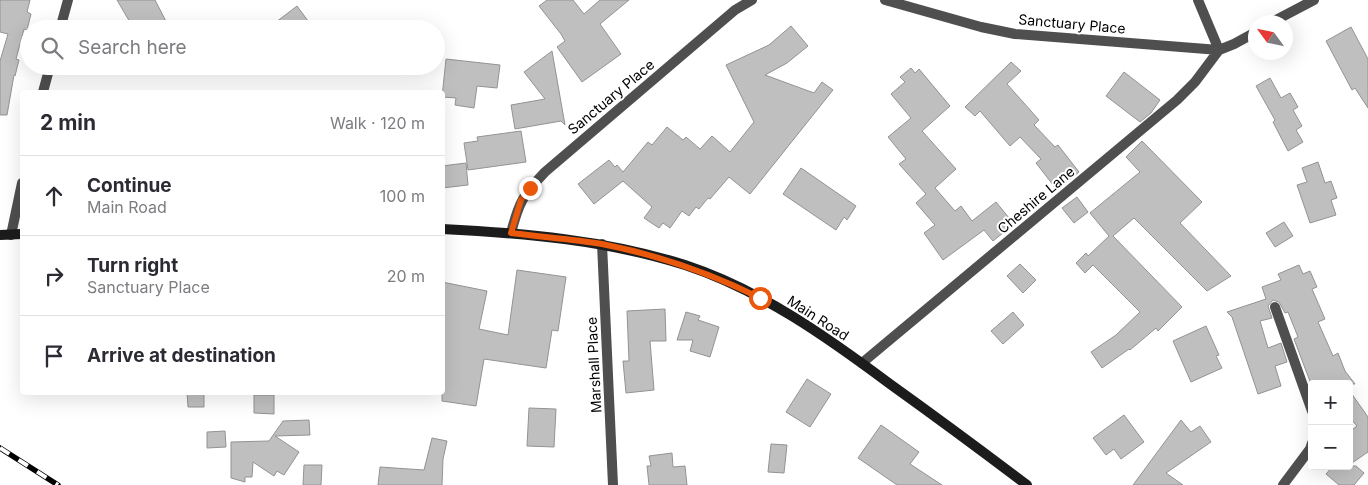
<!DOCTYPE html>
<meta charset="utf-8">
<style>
:root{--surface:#fff;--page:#f2f2f3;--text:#2b2b33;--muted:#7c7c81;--line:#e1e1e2}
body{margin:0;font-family:Inter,sans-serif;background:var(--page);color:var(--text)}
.controls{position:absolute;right:15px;bottom:15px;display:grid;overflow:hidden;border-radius:5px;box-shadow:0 5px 20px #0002}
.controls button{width:45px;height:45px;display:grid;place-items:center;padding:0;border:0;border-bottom:1px solid var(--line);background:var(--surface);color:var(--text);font:25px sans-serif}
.compass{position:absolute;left:1248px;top:15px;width:45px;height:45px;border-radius:50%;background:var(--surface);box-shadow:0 5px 20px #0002;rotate:303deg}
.stop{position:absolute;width:15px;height:15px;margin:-11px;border:4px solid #ea580c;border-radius:50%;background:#fff}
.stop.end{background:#ea580c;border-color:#fff;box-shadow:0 1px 5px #0008}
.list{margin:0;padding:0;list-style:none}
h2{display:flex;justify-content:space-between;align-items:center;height:65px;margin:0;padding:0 20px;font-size:21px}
h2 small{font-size:16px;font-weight:400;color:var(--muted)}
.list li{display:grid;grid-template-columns:32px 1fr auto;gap:15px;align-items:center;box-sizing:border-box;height:80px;padding:0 20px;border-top:1px solid var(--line)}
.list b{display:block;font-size:19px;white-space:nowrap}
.list p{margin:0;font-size:16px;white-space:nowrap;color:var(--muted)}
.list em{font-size:16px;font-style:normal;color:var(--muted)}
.icon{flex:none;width:28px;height:28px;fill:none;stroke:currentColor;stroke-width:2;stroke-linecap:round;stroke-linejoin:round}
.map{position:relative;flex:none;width:1368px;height:485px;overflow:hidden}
.search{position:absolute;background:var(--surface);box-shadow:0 5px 20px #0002;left:20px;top:20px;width:425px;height:55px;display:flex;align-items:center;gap:12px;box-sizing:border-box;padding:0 18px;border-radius:28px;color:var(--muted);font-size:19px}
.panel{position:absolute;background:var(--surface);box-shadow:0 5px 20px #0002;left:20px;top:90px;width:425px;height:305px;border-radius:5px}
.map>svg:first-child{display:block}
.building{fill:#bfbfbf;stroke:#939393}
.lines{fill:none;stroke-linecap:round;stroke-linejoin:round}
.minor{stroke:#4f4f4f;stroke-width:10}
.secondary{stroke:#1c1c1c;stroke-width:10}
.rail-casing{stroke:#000;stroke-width:5.5}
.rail{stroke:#fff;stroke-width:4;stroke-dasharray:11;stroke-linecap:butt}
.route{stroke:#ea580c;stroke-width:6}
.labels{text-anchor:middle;stroke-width:4;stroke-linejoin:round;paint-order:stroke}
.street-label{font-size:14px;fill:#000;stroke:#fff}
</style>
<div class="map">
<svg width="1368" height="485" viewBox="0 0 1368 485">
<rect width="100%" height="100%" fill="#fff"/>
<path class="building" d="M0 0H30L27 12 31 14 27 30 24 29 16 59 19 60 15 76 14 75 7 115H0V61L8 34 0 32Z
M117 0H155L170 29H136L132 21 131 24Z
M547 0H573L584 14 600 0H629L600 24 621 54 582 82 557 47 565 41 561 34 539 6Z
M297 6 314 29H267Z
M791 26 808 46 787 63 765 75 814 93 822 82 833 90 750 194 729 177 710 199 708 198 699 209 696 207 689 216 682 211 670 228 663 223 659 228 644 218 652 207 623 181 594 204 578 184 609 160 615 167 617 165 623 172 648 142 652 145 667 127 683 140 686 137 700 149 712 136 730 152 754 122 726 65 769 45Z
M1351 27 1368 59V108L1355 88 1352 90 1326 41Z
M552 51 565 125 561 121 515 129 511 105 545 99 524 72Z
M446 59 500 65 497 88 477 86 474 108 455 105 456 98 442 97Z
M1011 62 1021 71 1007 84 1039 120 1034 125 1055 147 1058 145 1079 172 1057 190 1036 163 1041 159 1020 137 1010 146 980 111 975 116 965 107Z
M911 68 915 73 919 69 950 106 922 131 956 169 935 188 955 211 961 206 972 221 996 202 1014 224 993 241 984 230 943 260 924 233 935 225 916 203 926 194 899 164 906 159 888 137 911 118 891 94 905 82 900 77Z
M1124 72 1160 100 1151 113 1140 122 1106 96Z
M1270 78 1281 98 1290 93 1298 107 1293 110 1302 126 1296 130 1303 142 1288 151 1273 122 1275 120 1256 86Z
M521 131 526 162 468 170 464 143 478 141 477 137Z
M1142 141 1202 202 1180 223 1231 276 1207 291 1134 218 1113 236 1182 307 1158 331 1156 328 1130 350 1129 349 1102 368 1091 352 1116 335 1140 312 1093 265 1085 273 1076 263 1086 253 1088 256 1109 236 1090 213 1140 172 1126 157Z
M1318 162 1325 183 1331 181 1337 198 1331 200 1336 215 1310 223 1297 185 1307 182 1302 168Z
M466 163 468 185 442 188V166Z
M801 168 856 206 847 220 844 217 836 230 783 194Z
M1077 197 1088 212 1074 223 1062 208Z
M1284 222 1293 236 1275 247 1266 233Z
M1020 264 1036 280 1023 293 1007 276Z
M1299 265 1303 274 1310 271 1317 287 1312 289 1325 319 1318 322 1333 356 1338 353 1345 371 1355 384H1311L1294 339 1298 337 1288 312 1285 313 1279 302 1273 300 1268 306 1272 318 1260 321 1268 348 1281 343 1287 362 1275 366 1281 386 1258 394 1232 317 1227 312 1266 299 1262 287 1281 280 1278 274Z
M517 270 566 277 558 331 552 330 546 368 484 359 476 406 442 401V282L487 291 479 329 508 335Z
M665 309 666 341H650L654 390 626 393 623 361H629L627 311Z
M686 312 700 316 698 320 719 327 710 357 690 351 693 340H677Z
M1013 312 1024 325 1003 344 991 331Z
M1206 326 1219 355 1216 356 1222 368 1191 382 1173 341Z
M807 379 831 394 810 427 786 412Z
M1349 390 1368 417V452L1349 465V432L1357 426 1349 417Z
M187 392H204V407H188Z
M254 395H274V414L254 413Z
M529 408 556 409 554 447 527 446Z
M1124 415 1144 442 1121 459 1114 449 1106 455 1093 438Z
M309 420 310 435 275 436 299 452 284 475 277 471 274 476 253 462 252 477H245V482L231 478V442L269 441 283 421Z
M1181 420 1191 432 1200 426 1211 442 1166 473 1183 485H1133Z
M881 425 919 452 910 464 942 485H897L858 458Z
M225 431 226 447 207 448V432Z
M432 438 447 441 443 459 442 485H378L380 467 424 470Z
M771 444 787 445 784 473 768 472Z
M672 453 673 467 685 466 687 485H649L647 466H651L649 456Z
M304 465H322L321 485H303Z
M1333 466H1356L1364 473 1354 485H1339L1326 474Z"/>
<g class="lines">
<path class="minor" d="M885 0 981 27 1015 34 1219 50 1234 44 1256 32
M1272 22 1314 0
M60 29 68 0
M43 92 50 66
M511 233C519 202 523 195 545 172L735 10 752 0
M11 235 22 183
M602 244 613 485
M1275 307 1312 411
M862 363 1177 100 1195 82 1219 50 1198 0
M1283 485 1310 449 1312 443"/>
<path class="secondary" d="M442 229C524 233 606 240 685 265 761 290 827 337 890 384 936 417 982 451 1027 485
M0 235 22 234"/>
<defs>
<path id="rail" d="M0 448 58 485"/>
</defs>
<use href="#rail" class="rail-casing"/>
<use href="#rail" class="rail"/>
</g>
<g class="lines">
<path class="route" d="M530 188 521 200 511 233C541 237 572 239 602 244 658 255 710 273 760 298"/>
</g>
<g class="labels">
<g class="street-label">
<text transform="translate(1072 24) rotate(5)" y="5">Sanctuary Place</text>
<text transform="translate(611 97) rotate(-40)" y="5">Sanctuary Place</text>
<text transform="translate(1036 200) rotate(-40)" y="5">Cheshire Lane</text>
<text transform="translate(818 318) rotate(33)" y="5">Main Road</text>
<text transform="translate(594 365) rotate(-93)" y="5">Marshall Place</text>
</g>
</g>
</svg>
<div class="controls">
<button>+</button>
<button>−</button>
</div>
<svg class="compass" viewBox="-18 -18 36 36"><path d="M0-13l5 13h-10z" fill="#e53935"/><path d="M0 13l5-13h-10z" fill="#7c7c81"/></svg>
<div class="stop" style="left:760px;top:298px"></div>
<div class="stop end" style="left:530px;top:188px"></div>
<div class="search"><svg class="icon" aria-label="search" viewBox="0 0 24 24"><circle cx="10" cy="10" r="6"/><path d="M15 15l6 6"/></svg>Search here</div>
<section class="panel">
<h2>2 min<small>Walk · 120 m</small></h2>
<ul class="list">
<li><svg class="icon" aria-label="ahead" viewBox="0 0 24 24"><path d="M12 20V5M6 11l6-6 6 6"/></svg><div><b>Continue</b><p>Main Road</p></div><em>100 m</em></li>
<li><svg class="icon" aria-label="right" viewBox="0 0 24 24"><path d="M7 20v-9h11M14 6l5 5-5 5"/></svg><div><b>Turn right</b><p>Sanctuary Place</p></div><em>20 m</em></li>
<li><svg class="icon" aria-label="arrive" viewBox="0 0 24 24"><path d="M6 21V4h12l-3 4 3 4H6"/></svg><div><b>Arrive at destination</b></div></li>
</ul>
</section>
</div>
